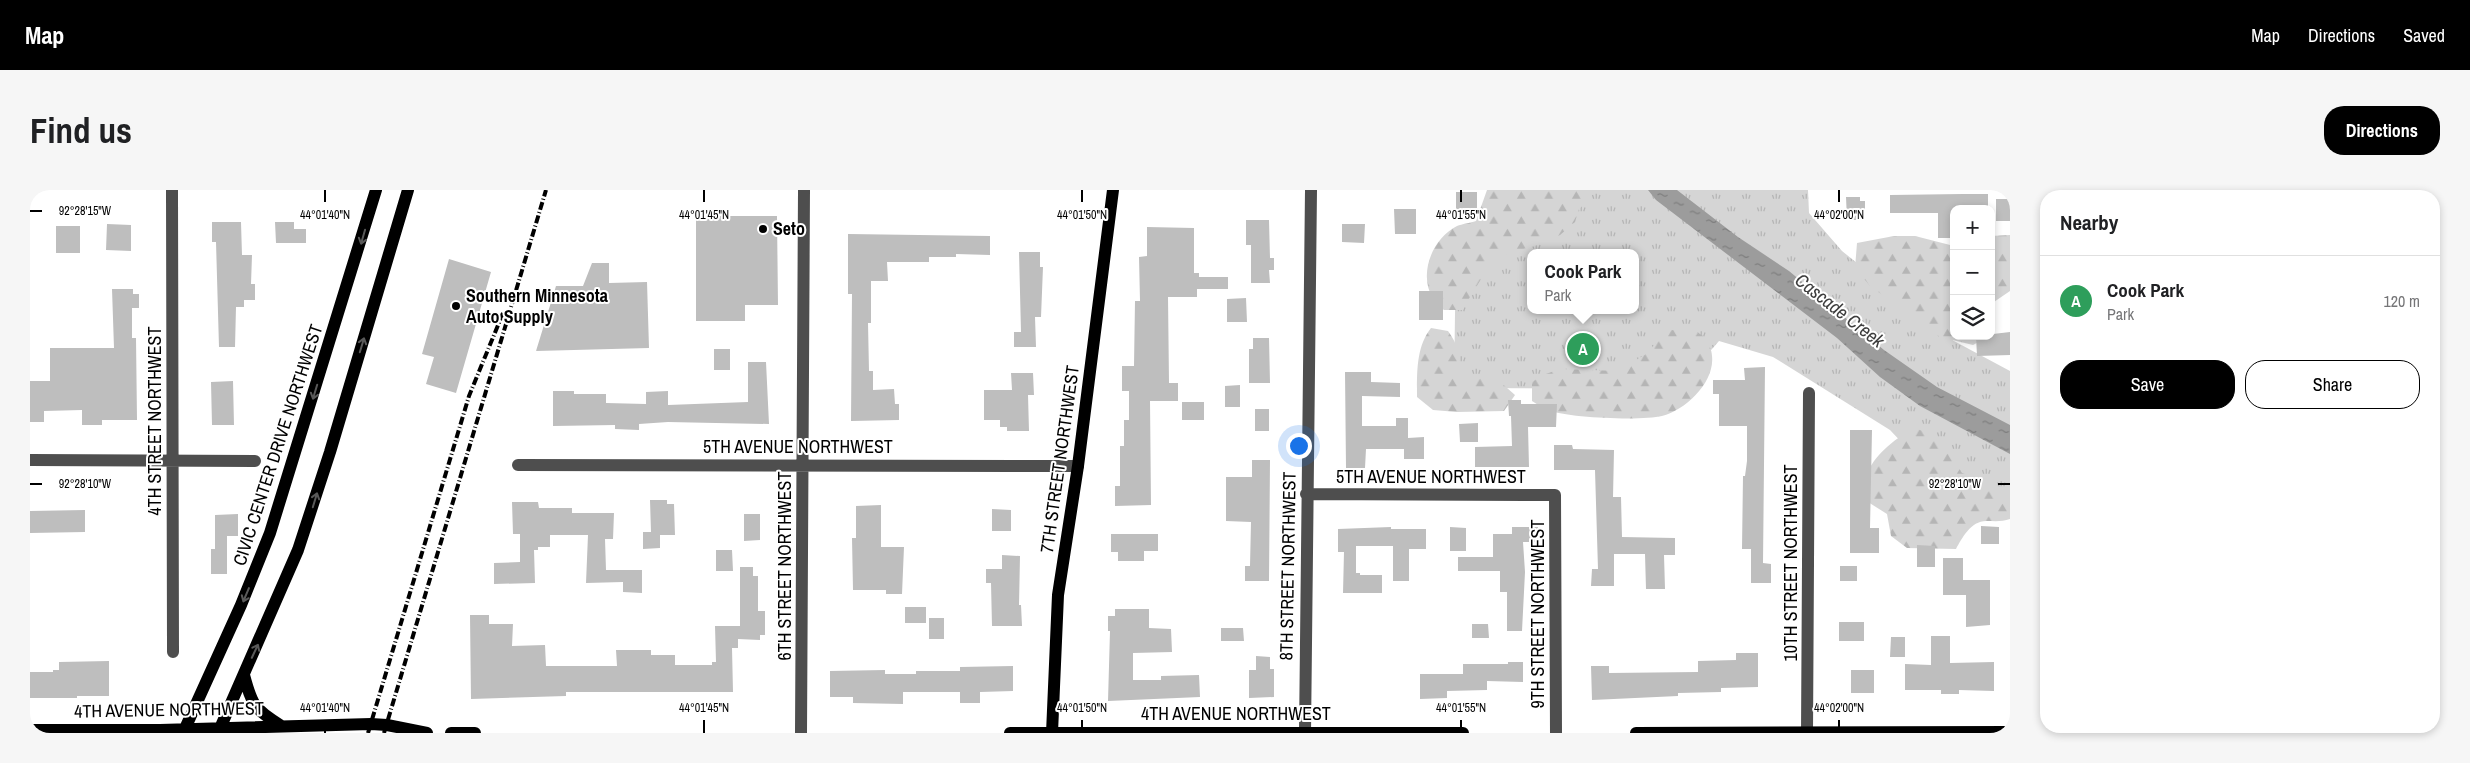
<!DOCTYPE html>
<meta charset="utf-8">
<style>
:root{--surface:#fff;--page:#f6f6f6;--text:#202124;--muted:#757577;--line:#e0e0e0;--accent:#000}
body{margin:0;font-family:"Archivo Narrow",sans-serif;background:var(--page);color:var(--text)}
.controls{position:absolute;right:15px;top:15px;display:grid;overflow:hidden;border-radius:10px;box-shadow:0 2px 8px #0003}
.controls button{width:45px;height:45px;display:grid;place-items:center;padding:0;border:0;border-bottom:1px solid var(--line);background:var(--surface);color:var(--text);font:25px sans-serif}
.you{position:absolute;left:1268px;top:255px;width:18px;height:18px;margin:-12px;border:4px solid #fff;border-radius:50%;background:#1a73e8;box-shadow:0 0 0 8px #1a73e833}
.badge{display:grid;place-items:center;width:32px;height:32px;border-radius:50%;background:var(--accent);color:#fff;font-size:16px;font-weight:700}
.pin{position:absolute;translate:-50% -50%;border:2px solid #fff;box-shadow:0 1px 5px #0006}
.popup{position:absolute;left:1497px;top:59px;width:112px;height:65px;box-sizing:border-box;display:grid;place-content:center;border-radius:10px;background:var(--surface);filter:drop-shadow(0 1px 4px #0005);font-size:16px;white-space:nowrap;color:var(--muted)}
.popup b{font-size:19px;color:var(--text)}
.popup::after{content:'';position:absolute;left:50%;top:100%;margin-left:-10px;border:10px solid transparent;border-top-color:var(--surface)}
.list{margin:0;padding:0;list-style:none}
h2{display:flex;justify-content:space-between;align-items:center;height:65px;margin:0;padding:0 20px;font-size:21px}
h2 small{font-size:16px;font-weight:400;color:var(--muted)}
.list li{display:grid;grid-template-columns:32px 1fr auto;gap:15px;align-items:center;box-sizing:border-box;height:90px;padding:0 20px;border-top:1px solid var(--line)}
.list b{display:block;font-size:19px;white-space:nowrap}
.list p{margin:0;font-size:16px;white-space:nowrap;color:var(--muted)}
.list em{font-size:16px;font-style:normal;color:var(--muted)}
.actions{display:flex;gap:10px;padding:15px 20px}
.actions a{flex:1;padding:11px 0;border:1px solid var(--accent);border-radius:20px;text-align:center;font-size:18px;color:var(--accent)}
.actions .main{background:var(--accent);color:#fff}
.icon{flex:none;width:28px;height:28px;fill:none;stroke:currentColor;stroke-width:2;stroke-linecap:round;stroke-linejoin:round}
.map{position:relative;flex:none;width:1980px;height:543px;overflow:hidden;border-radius:20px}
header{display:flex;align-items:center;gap:30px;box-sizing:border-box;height:70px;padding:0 25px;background:var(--accent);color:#fff}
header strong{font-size:24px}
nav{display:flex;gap:28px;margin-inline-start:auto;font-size:18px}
.intro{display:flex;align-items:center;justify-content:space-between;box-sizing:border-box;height:120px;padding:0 30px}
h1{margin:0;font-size:35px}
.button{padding:12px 22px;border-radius:20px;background:var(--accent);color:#fff;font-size:18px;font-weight:700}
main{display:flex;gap:30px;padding:0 30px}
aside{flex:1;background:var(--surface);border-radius:20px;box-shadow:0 2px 8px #0003}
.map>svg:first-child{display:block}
.grass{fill:url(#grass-tufts);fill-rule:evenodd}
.forest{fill:url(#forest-firs)}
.water{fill:url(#water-ripples)}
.building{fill:#bebebe}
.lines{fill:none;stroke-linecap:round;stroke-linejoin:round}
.minor{stroke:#4e4e4e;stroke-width:12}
.major{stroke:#000;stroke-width:12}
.rail{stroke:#000;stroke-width:4;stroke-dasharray:8 2.5 1 2.5;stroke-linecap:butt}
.oneway{stroke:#595959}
.ticks{fill:none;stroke:#000;stroke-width:2}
.poi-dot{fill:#000;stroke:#fff;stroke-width:2}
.labels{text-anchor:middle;stroke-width:4;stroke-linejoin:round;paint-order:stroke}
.poi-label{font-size:18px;font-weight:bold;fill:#000;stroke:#fff;text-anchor:start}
.street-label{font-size:18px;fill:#000;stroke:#fff}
.water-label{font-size:19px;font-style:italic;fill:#3d3d3d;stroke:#fff}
.ticks-label{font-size:12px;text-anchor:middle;fill:#000;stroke:#fff;stroke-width:4;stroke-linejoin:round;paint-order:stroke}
</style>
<header>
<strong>Map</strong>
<nav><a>Map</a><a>Directions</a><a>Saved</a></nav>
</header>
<div class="intro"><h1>Find us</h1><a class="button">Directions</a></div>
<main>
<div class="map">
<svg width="1980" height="543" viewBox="0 0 1980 543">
<defs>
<pattern id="grass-tufts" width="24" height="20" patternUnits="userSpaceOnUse" patternTransform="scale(1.25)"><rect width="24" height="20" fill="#d5d5d5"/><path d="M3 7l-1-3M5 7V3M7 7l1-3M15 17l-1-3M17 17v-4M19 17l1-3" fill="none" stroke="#b5b5b5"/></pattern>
<pattern id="forest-firs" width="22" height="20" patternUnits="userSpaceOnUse" patternTransform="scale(1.25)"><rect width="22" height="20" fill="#d5d5d5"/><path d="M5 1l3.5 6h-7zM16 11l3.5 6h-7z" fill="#b5b5b5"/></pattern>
<pattern id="water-ripples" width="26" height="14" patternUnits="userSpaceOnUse" patternTransform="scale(1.25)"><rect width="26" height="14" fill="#9c9c9c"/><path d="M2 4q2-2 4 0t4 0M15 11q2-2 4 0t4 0" fill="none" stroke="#7d7d7d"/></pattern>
</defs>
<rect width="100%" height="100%" fill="#fff"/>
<path class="grass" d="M1517 0H1778L1779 23 1812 61 1924 151 1980 181V318L1911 294 1860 240 1743 167 1689 151 1647 199 1424 198 1426 50ZM1500 63H1606V120H1500Z"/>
<path class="forest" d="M1457 0H1560L1562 7 1549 19 1545 32 1530 45 1505 56 1478 63 1456 81 1432 120H1414C1410 117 1405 113 1403 109 1388 84 1402 49 1427 36 1432 34 1440 33 1446 31Z
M1980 45V101L1961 114V46Z
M1864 46H1885L1924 56V146L1958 147 1943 155 1910 147 1840 96 1825 78 1827 53Z
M1401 138 1418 141C1428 154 1430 167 1431 184L1468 190 1485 205 1474 221 1427 222 1403 220 1387 207C1387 183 1386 157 1401 138Z
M1649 139 1664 140 1676 148C1678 153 1682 160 1682 166 1685 192 1656 220 1632 226 1612 231 1537 228 1518 220 1513 218 1507 214 1502 211V192L1513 185 1530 179 1588 181 1616 164 1637 141Z
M1884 238 1905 245 1932 283 1980 300V329C1972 332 1964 331 1956 331 1941 331 1932 348 1926 359L1877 358 1861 346 1857 324 1838 312C1838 306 1836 299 1836 292 1837 269 1866 248 1884 238Z"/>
<path class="water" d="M1618 0H1647L1708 47 1759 81 1854 160 1907 197 1980 235V264L1890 216 1850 187 1807 148 1626 10Z"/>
<path class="building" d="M1426 2H1447V27H1426Z
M1933 4H1958V19H1924V48H1908V23H1860V5Z
M1816 7H1830V11H1835V30H1817Z
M1966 9H1980V31H1966Z
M1364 19H1386V44H1365Z
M666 26H747L748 115H715V131H666Z
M1216 30H1239L1240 68H1244V80H1239L1240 93H1221V55H1216Z
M182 32H211L212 65H222L221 94H225V110H214V117H206L205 157H189L186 52H182Z
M245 32H264V39H276V53H246Z
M77 34 101 35V61L76 60Z
M1312 34H1335L1334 53 1312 52Z
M26 36H50V63H26Z
M1117 37 1164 38V83H1169V87H1198V99H1167V107H1138L1139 193H1148V211H1120L1121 315 1085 316V296H1090V256H1094V230H1099V201H1092V176H1104L1105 111H1110L1109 67 1117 66Z
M818 44 960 46V65L926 64V67H899V72H857L858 91H841V133H838L839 181H843V200L864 199 865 214H869V230L821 231 822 104H818Z
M989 62H1010V77H1013L1011 127H1005L1006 157H984V142H991Z
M419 69 461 82 426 203 396 194 404 167 392 164Z
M562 73H579V93L617 92 619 158 506 161 526 96H553Z
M82 99H103V104H109V118H102V148H106L107 230H72V235H52V220L14 221V232H0V191H20V158H84Z
M1389 101H1413V130H1389Z
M1216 108 1217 132H1197V109Z
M1980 142V165L1947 166 1946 146Z
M1223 148H1239L1240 193H1219V159H1223Z
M684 159H700V180H684Z
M718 172H736L739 234 638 232 609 234V240L585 239V235L523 236V201H544V204H576V213L616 214V202L638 201V215L718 212Z
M1735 177 1733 373 1741 374V393H1721V359H1712L1713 286H1715L1717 271V236H1689V204H1683V190H1715L1714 178Z
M1315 182H1341V192L1370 193V207L1332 206V236H1366V228H1378V248L1394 247V269H1374V259H1336L1335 278H1316Z
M981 183H1003L1004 205H998L999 241H977V237H970V230H954V200H982Z
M203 191 204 235H182L181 192Z
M1210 195V217H1195V196Z
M1478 210H1491V214H1527L1526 237H1498L1499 277H1445V257L1482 256 1481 226H1479Z
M1152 212H1174V230H1152Z
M1225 219H1239V241H1225Z
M1448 233V252H1430L1429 234Z
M1820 240H1842L1840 338H1849V363H1820Z
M1524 255H1542L1543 259 1584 260 1583 307H1591L1592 347 1645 348V365H1634L1635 399H1616L1615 364H1584V396H1561L1562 379H1568L1565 280H1524Z
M1222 270H1240L1239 391H1215V376H1220L1221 332 1196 331V287H1222Z
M620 310H637V314H644L645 345H630V358L613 359V342H621Z
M482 312H508L509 318H542V323H584L583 349H575L576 380H612V403L593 402V392L556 393 558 345H520V357H508V360H504L505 393 464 394V373L490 372V344H483Z
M851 315V357H874L872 404H856V400H823L822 348H826V316Z
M962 319 981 320V341H962Z
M55 320V342L0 343V321Z
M208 324V346H197V384H181V359H185V325Z
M714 324H730V350L714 351Z
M1951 336 1969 337V354H1951Z
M1361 337V339H1396V359H1379V391H1363V356H1326V383H1330V385H1352V403H1313L1314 362H1308V339Z
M1420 337 1436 338V361H1420Z
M1482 337H1508V352H1493L1495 382 1492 441H1477V402H1470V381H1428V367H1463V344H1482Z
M1081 344H1128V361H1114V371H1088V362H1081Z
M1887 355 1905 356V377H1887Z
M686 360H702L703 381H686Z
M972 365 990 366 989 415H991L992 436H962L961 393H956V379H972Z
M1913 368H1933V390H1960V435L1936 437V405H1913Z
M1810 376H1827V391H1810Z
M710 377H723V386H728V421H735V445H730V450L708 449V458H702L703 502H536V506L441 509 440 425H459V434H483L482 456 515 455 516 476H587L586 460H621V465H645V475H682V472H686L685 436H710Z
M875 417H896V433H875Z
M1085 419H1119V438L1141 439 1142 462 1103 463V490H1131V486L1169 485 1170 507 1078 511 1080 441H1078V426H1085Z
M899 428H914V449H899Z
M1809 432H1834V451H1809Z
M1442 434H1458L1459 448H1442Z
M1191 438H1213L1214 451H1191Z
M1901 446H1920V473L1964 472V501L1929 500V504H1911V500H1875V474L1901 475Z
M1861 447H1875V467H1860Z
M1706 463H1728V497L1691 498V502L1648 503V506L1562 510 1561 476H1579V483L1668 482V471L1706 470Z
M1226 466 1240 467V479H1244V507L1219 508V480H1226Z
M79 471V506H47V508H0V482H23V480H29V472Z
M1478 472H1493V492L1457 491V500L1417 501V508L1390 509V484H1433V474H1478Z
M983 476V501L950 502V513H930V502H873V514L823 513V507H800V481L855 480V484H886V481H930V477Z
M1821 480H1844V503H1821Z"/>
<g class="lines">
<path class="minor" d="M142 0 143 462
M0 270 225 271
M488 275 1048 276
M1276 304 1525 305 1526 543
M771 543 774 0
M1275 543 1281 0
M1777 543 1779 203"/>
<path class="major" d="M214 485C222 515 224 519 250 535
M0 540H130L341 534 357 535 397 543
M153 543 211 415 240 343 346 0
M188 543 268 360 300 262 378 0
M421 543H445
M980 543H1433
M1022 543 1028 405 1048 276 1083 0
M1606 543 1980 542"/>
<path class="rail" d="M338 543 439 206 473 123
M354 543 516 0"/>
</g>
<defs><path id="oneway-shaft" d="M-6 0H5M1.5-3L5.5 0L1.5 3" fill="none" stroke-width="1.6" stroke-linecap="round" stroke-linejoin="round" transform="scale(1.25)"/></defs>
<g class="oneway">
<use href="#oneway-shaft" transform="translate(333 47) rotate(106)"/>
<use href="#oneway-shaft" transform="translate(332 155) rotate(-73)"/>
<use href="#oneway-shaft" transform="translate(285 202) rotate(107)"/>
<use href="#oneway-shaft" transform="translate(285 310) rotate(-73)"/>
<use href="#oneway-shaft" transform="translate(216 405) rotate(113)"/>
<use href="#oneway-shaft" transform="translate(225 461) rotate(-65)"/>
</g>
<path class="ticks" d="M295 0V12M674 0V12M1052 0V12M1431 0V12M1809 0V12M0 21H12M0 294H12M1968 294H1980M295 530V543M674 530V543M1052 530V543M1431 530V543M1809 530V543"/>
<g class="poi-dot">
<circle cx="733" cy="39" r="5"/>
<circle cx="426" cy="116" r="5"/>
</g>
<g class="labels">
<g class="poi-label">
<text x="743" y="45">Seto</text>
<text x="436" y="112">Southern Minnesota<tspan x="436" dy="21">Auto Supply</tspan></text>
</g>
<g class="street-label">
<text transform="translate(125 231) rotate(-90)" y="6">4TH STREET NORTHWEST</text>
<text transform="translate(248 255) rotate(-72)" y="6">CIVIC CENTER DRIVE NORTHWEST</text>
<text x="768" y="263">5TH AVENUE NORTHWEST</text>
<text transform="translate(1030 269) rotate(-82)" y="6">7TH STREET NORTHWEST</text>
<text x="1401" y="293">5TH AVENUE NORTHWEST</text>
<text transform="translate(1761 373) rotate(-90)" y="6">10TH STREET NORTHWEST</text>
<text transform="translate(755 376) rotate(-90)" y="6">6TH STREET NORTHWEST</text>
<text transform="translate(1258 376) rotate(-89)" y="6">8TH STREET NORTHWEST</text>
<text transform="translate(1508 424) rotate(-90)" y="6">9TH STREET NORTHWEST</text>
<text transform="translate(139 520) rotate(-1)" y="6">4TH AVENUE NORTHWEST</text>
<text x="1206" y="530">4TH AVENUE NORTHWEST</text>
</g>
<g class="water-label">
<text transform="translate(1810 120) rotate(38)" y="7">Cascade Creek</text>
</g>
</g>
<g class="ticks-label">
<text x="55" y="25">92°28'15"W</text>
<text x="295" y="29">44°01'40"N</text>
<text x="674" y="29">44°01'45"N</text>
<text x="1052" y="29">44°01'50"N</text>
<text x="1431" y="29">44°01'55"N</text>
<text x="1809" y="29">44°02'00"N</text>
<text x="1925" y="298">92°28'10"W</text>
<text x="55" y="298">92°28'10"W</text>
<text x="295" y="522">44°01'40"N</text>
<text x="674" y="522">44°01'45"N</text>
<text x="1052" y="522">44°01'50"N</text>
<text x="1431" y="522">44°01'55"N</text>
<text x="1809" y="522">44°02'00"N</text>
</g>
</svg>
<div class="controls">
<button>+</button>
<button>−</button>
<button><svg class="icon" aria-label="layers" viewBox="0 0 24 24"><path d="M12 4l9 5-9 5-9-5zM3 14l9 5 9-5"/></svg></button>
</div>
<div class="you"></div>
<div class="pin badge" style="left:1553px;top:159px;background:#2e9e5b">A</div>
<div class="popup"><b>Cook Park</b>Park</div>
</div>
<aside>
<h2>Nearby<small></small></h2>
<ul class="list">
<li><span class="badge" style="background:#2e9e5b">A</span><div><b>Cook Park</b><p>Park</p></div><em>120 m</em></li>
</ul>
<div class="actions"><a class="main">Save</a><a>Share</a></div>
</aside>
</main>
